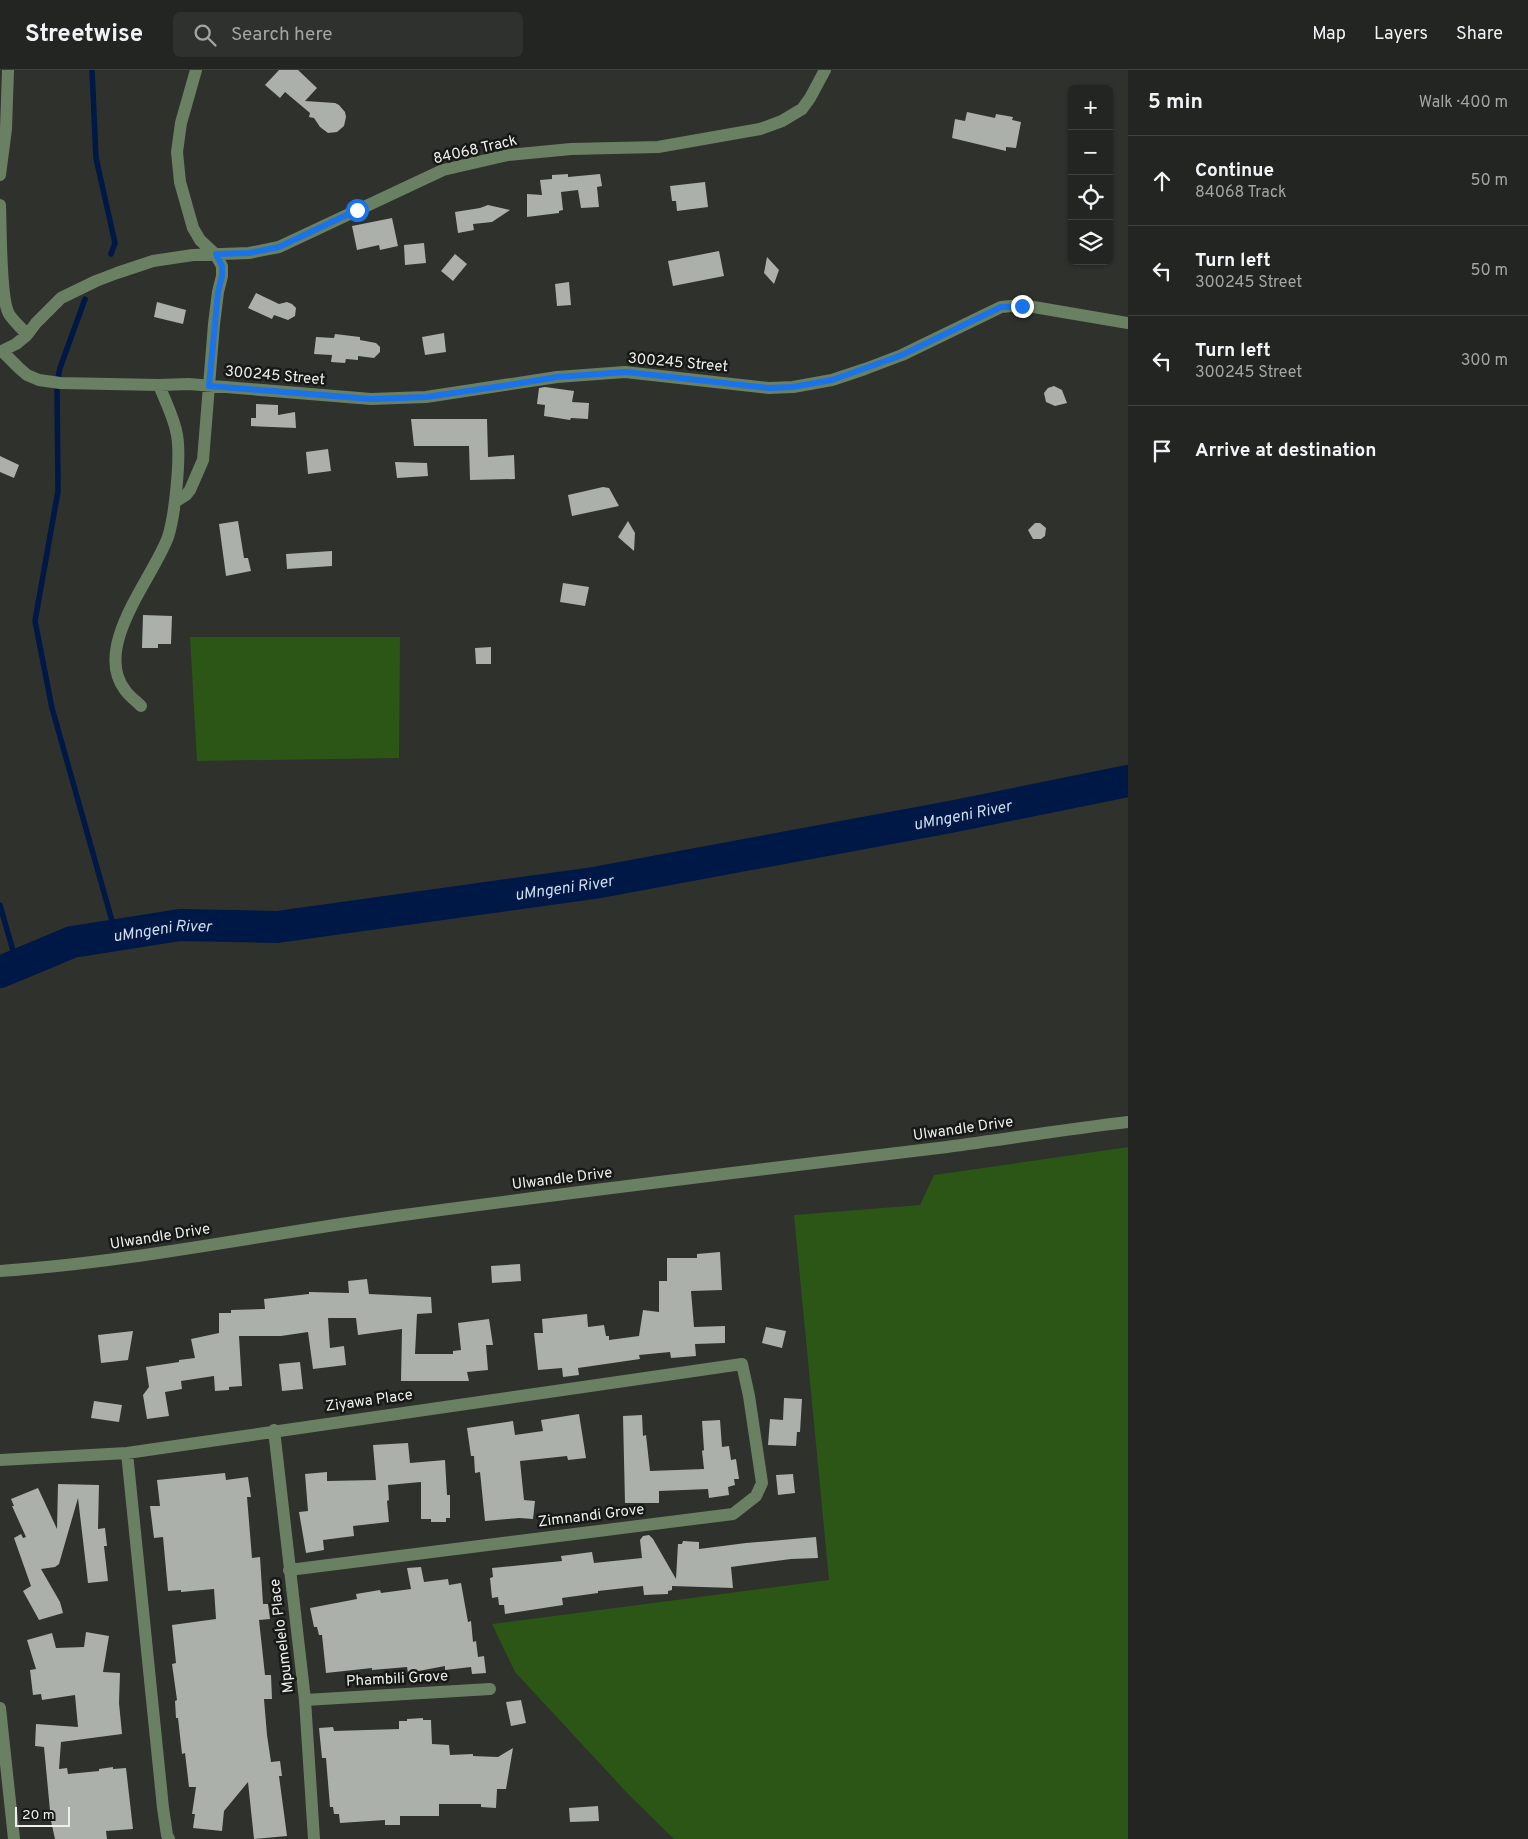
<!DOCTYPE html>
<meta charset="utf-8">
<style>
:root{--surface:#222521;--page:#2e312e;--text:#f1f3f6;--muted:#a2a5a5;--line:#3f423f}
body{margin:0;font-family:Overpass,sans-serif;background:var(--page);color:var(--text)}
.controls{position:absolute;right:15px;top:15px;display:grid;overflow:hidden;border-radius:8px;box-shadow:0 1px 4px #0004}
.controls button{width:45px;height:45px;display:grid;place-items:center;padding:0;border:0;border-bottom:1px solid var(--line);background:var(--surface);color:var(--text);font:25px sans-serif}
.scale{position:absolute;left:15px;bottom:12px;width:55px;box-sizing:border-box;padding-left:5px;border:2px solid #edefec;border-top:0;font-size:14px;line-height:18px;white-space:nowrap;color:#edefec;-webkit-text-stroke:4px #171916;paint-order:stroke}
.stop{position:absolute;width:15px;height:15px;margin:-11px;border:4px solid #1a73e8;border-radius:50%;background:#fff}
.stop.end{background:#1a73e8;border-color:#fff;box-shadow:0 1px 5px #0008}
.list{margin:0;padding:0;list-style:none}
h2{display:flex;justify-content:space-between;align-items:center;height:65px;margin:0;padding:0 20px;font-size:21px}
h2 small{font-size:16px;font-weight:400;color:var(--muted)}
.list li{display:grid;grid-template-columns:32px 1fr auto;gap:15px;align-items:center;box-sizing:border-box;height:90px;padding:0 20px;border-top:1px solid var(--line)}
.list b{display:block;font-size:19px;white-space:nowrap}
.list p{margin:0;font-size:16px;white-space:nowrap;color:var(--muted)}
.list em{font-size:16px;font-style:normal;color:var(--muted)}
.icon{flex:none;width:28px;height:28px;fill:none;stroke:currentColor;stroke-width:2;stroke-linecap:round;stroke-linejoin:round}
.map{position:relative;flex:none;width:1128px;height:1769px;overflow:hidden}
header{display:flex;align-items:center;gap:30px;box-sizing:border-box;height:70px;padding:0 25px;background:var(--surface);border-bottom:1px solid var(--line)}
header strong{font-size:24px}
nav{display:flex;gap:28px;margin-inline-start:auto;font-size:18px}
.search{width:350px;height:45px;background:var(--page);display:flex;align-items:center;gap:12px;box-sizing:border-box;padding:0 18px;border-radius:8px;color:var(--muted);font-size:19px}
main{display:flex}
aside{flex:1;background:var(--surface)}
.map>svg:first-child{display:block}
.green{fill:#2b5616}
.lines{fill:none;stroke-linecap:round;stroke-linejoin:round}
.stream{stroke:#001845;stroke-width:5.5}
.river{stroke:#001845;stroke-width:32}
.building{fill:#abb0aa}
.minor{stroke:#6a8062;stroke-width:12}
.route{stroke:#1a73e8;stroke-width:6}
.labels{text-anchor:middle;stroke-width:5;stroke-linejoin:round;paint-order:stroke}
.street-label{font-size:15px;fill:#edefec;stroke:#171916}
.water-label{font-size:16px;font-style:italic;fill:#cfdbed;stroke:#171916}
</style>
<header>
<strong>Streetwise</strong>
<div class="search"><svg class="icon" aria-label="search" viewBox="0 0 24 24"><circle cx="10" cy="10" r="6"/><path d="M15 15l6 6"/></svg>Search here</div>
<nav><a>Map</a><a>Layers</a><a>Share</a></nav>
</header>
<main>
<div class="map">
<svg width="1128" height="1769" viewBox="0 0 1128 1769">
<rect width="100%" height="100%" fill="#2e312c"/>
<path class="green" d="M190 567H400L399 688 197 691Z
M1128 1077V1769H674L630 1726 515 1602 492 1554 829 1510 794 1145 920 1135 934 1105Z"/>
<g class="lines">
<path class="stream" d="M92 0 96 88 115 173 111 184
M85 229 60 298 57 313 58 421 35 551 52 638 116 865
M0 835 17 895"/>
<path class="river" id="s1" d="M0 902 72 872 180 855 277 857 594 813 950 747 1128 711"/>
</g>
<path class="building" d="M279 0H298L317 18 305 31 335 33 339 35 345 42 346 47 344 56 337 62 328 63 320 57 314 48 309 47 310 43 285 22 280 28 265 15Z
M967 42 995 48 996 44 1013 47 1012 50 1021 52 1016 78 1006 77V81L952 68 955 49 965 51Z
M568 104V107L600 104 602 116 597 117 599 137 581 138 578 120 561 122 563 140 559 141V143L527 147V124L542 125 540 110 552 109V105Z
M705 112 708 137 677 141 676 131H672L670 116Z
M488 135 510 140 492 152 473 154 474 160 458 163 455 142 480 138Z
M392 148 398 176 380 180 379 175 357 180 352 156Z
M424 173 426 193 405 195 404 175Z
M719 181 724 206 673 216 668 191Z
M455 184 467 194 453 211 441 201Z
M767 187 779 200 774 214 764 203Z
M569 212 571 235 557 236 555 214Z
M256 223 279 234 287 232 292 234 296 238 295 246 288 250 274 245 272 249 248 238Z
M157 232 186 240 183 254 154 247Z
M444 263 446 282 425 285 422 267Z
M335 264 360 267V270L376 273 380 277V282L374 288 358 286V290L346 289 345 293 331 292 332 285 314 284 316 267 334 268Z
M1054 316 1062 320 1067 333 1055 336 1046 332 1044 323 1048 318Z
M545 317 574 321 572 332 589 333 588 349 571 348 570 350 544 346 545 335 537 334 539 318Z
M256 334 278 335V345L295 342 296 358 251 356V348H256Z
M411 349H487L488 387 514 385 515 409 470 410 469 376H414Z
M328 379 331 401 308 404 306 382Z
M0 386 19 395 14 408 0 402Z
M395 392 427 393 428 406 397 408Z
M603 417 609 418 619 436 572 446 568 425Z
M238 451 244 488H248L251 501 226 506 219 454Z
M628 451 635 463 634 481 618 467Z
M1035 453H1040L1046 458 1045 466 1041 469H1033L1028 460Z
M332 481V496L287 499 286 484Z
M563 513 589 517 585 536 560 532Z
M143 545 172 546 171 574H158V578H142Z
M491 577V594H476L475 578Z
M720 1182 722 1220 691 1221 694 1257 725 1256V1273L695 1274 696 1286 671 1288 670 1282 639 1285 640 1289 578 1298 579 1305 563 1307 562 1298 538 1300 534 1263H543L542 1249 587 1244 588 1257 604 1255 606 1266H609V1270L639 1266 643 1240 659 1242V1211H667V1188H697V1184Z
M520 1194 521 1211 492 1213 491 1196Z
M367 1209 369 1224 431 1227 432 1243 417 1244 415 1284H453V1281L461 1280 458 1253 489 1249 493 1275H486L488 1300 467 1302 469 1311H401L402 1259 358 1265 356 1248H328L330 1278 344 1276 346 1295 313 1299 308 1262 281 1266H239L242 1316 229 1317V1320L215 1321 214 1306 181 1311 182 1319 165 1322 169 1346 147 1349 143 1325 149 1317 146 1297 179 1292V1290L195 1288 191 1269 219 1263V1243H231V1240L265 1239 264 1229 309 1224V1222L349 1223 348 1211Z
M766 1257 786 1261 782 1278 762 1273Z
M133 1261 128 1290 101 1293 98 1265Z
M300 1292 303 1319 282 1321 279 1294Z
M784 1328 802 1329 800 1362H797L796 1376 768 1375 770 1349 783 1350Z
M94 1331 122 1335 119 1352 91 1348Z
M579 1344 586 1388 568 1390 567 1386 520 1391 524 1430 535 1431 533 1449 519 1448 485 1451 480 1402 475 1403 474 1386H471L467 1358 513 1351 515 1365 543 1361 541 1350Z
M642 1345 643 1366 646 1365 650 1401 704 1399 702 1381 704 1380 702 1351 720 1350 722 1377 729 1376 731 1390 736 1389 739 1409H734L735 1415 728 1417 729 1425 709 1428 708 1419 659 1421V1433H625L623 1346Z
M408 1373 410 1393 445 1390 447 1425H450V1448H446V1452H431V1449H421V1412L388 1415 389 1430 387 1431 389 1452 353 1456 354 1466 323 1470 324 1480 306 1483 299 1442 308 1441 305 1404 327 1402V1411L376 1410 373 1375Z
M225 1403 226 1410 248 1407 251 1427H247L252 1488 260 1487 263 1534H268L270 1549 259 1550 265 1605H271L272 1629H264L267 1665 271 1692 280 1691 282 1706H279L287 1766 254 1769 248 1712 224 1741 222 1761 193 1758 195 1744H192L196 1717H189L185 1683 182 1684 178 1648H176L175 1631 177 1630 172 1594 176 1593 172 1555 216 1549 214 1519 181 1522V1520L168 1521 163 1467 154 1468 150 1436H160L157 1410Z
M793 1404 795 1423 778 1425 776 1405Z
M58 1414 99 1415 98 1459 105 1458 107 1476H104L108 1511 88 1513 78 1428 59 1494 55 1497 41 1499 60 1532 63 1543 39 1550 23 1521 31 1516 14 1468 21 1464 23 1468 26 1467 12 1436H14L11 1429 38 1418 57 1459Z
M649 1465 653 1469 676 1509 678 1474H682L683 1471 699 1472V1479L746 1473 816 1467 818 1488 791 1489 731 1497 733 1518 672 1516V1520L668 1521V1524L644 1525 643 1516 598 1521V1523L562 1528 563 1535 505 1544 504 1535H499L498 1527 492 1528 490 1508 493 1507 492 1498 562 1491 561 1486 592 1482 594 1493 642 1488 640 1470 643 1466Z
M421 1497 424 1512 448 1509 449 1515 461 1513 468 1552 471 1551 473 1572 476 1571 478 1587 484 1586 486 1603 472 1604 471 1597 445 1600V1596L408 1603 407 1597 372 1600V1598L326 1603 322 1565H319L317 1557H314L310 1538 357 1529 356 1524 380 1520 381 1523 411 1519 407 1498Z
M86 1562 109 1566 103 1602 120 1603 119 1633 122 1664 61 1672 59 1699 67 1698 68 1704 99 1701V1699L113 1697V1699L126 1698 133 1759 106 1761 107 1769H55L51 1751 44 1677 35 1676 36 1654 78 1657 75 1625 42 1630 41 1624 33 1625 30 1600 36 1599 27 1570 52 1563 56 1578 84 1577Z
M521 1630 526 1653 511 1656 506 1632Z
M423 1648V1650H431L432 1674 449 1675 450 1685 473 1684V1686L498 1687 513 1678 506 1719H497L496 1738 481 1737V1734H439V1746H400V1755H385V1750L340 1753 339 1744H334L333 1737H330L326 1688H322L319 1658 333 1657 334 1661 399 1659V1651H407V1649Z
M598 1736 599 1751 570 1752 569 1738Z"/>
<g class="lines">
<path class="minor" d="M0 105 6 59 8 0
M0 135C1 157 0 229 9 244 14 252 22 258 27 265
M0 282 16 274 27 265 36 253 61 228 96 211 117 203 153 191 193 185 249 183 279 177 443 100 508 85 571 79 658 77 760 59 782 51 802 39 810 28 825 0
M3 282 19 298 27 305 39 310 60 313 159 315 189 314 371 329 426 327 557 307 625 302 769 318 793 317 832 310 865 299 902 285 1001 237 1022 235 1128 253
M175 432 186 425 190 420 203 390 214 254 218 222 222 206V196L215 184 200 170 193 158 180 112 177 82 181 53 196 0
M141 636C136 631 129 626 125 620 92 577 153 508 168 467 175 445 181 387 177 365 174 347 165 331 159 315
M0 1201C133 1192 264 1164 396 1146 580 1121 763 1099 947 1077 1007 1069 1067 1059 1128 1052
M274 1360 305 1630 314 1769
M127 1383 163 1738 167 1765 169 1769
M0 1390 127 1383 742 1294 749 1326 762 1413 756 1426 733 1444 289 1500
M305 1630 490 1619
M0 1638 14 1769"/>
</g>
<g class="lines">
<path class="route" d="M357 140 279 177 249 183 216 184 222 196V206L218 222 209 316 371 329 426 327 509 315 557 307 626 302 769 318 792 317 832 310 902 285 1001 237 1022 236"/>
</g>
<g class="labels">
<g class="street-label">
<text transform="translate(475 79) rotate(-13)" y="5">84068 Track</text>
<text transform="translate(678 292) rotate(5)" y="5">300245 Street</text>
<text transform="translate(275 305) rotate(5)" y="5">300245 Street</text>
<text transform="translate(963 1058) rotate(-8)" y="5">Ulwandle Drive</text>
<text transform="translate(562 1108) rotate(-7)" y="5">Ulwandle Drive</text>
<text transform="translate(160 1166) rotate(-9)" y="5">Ulwandle Drive</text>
<text transform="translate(369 1330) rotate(-8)" y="5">Ziyawa Place</text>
<text transform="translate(591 1445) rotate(-7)" y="5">Zimnandi Grove</text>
<text transform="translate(281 1566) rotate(-97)" y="5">Mpumelelo Place</text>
<text transform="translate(397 1608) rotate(-3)" y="5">Phambili Grove</text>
</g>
<g class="water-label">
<text dy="6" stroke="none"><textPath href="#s1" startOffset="979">uMngeni River</textPath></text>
<text dy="6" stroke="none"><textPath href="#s1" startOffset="574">uMngeni River</textPath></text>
<text dy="6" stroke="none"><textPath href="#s1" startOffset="169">uMngeni River</textPath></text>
</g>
</g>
</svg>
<div class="controls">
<button>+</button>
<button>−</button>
<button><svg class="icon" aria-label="locate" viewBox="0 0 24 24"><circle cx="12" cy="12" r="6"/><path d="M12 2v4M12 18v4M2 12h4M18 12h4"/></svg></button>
<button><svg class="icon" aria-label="layers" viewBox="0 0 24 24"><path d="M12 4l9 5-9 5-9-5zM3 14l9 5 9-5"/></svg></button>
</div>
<div class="scale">20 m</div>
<div class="stop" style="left:357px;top:140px"></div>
<div class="stop end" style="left:1022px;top:236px"></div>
</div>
<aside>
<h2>5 min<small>Walk · 400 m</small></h2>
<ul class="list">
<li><svg class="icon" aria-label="ahead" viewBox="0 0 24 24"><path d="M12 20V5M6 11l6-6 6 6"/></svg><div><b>Continue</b><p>84068 Track</p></div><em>50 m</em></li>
<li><svg class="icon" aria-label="left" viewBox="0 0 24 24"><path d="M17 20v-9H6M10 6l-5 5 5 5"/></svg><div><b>Turn left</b><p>300245 Street</p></div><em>50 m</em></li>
<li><svg class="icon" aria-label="left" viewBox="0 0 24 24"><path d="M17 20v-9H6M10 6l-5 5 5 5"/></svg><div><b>Turn left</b><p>300245 Street</p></div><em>300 m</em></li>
<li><svg class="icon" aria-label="arrive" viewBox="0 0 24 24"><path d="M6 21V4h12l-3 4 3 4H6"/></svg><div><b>Arrive at destination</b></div></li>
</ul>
</aside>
</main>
